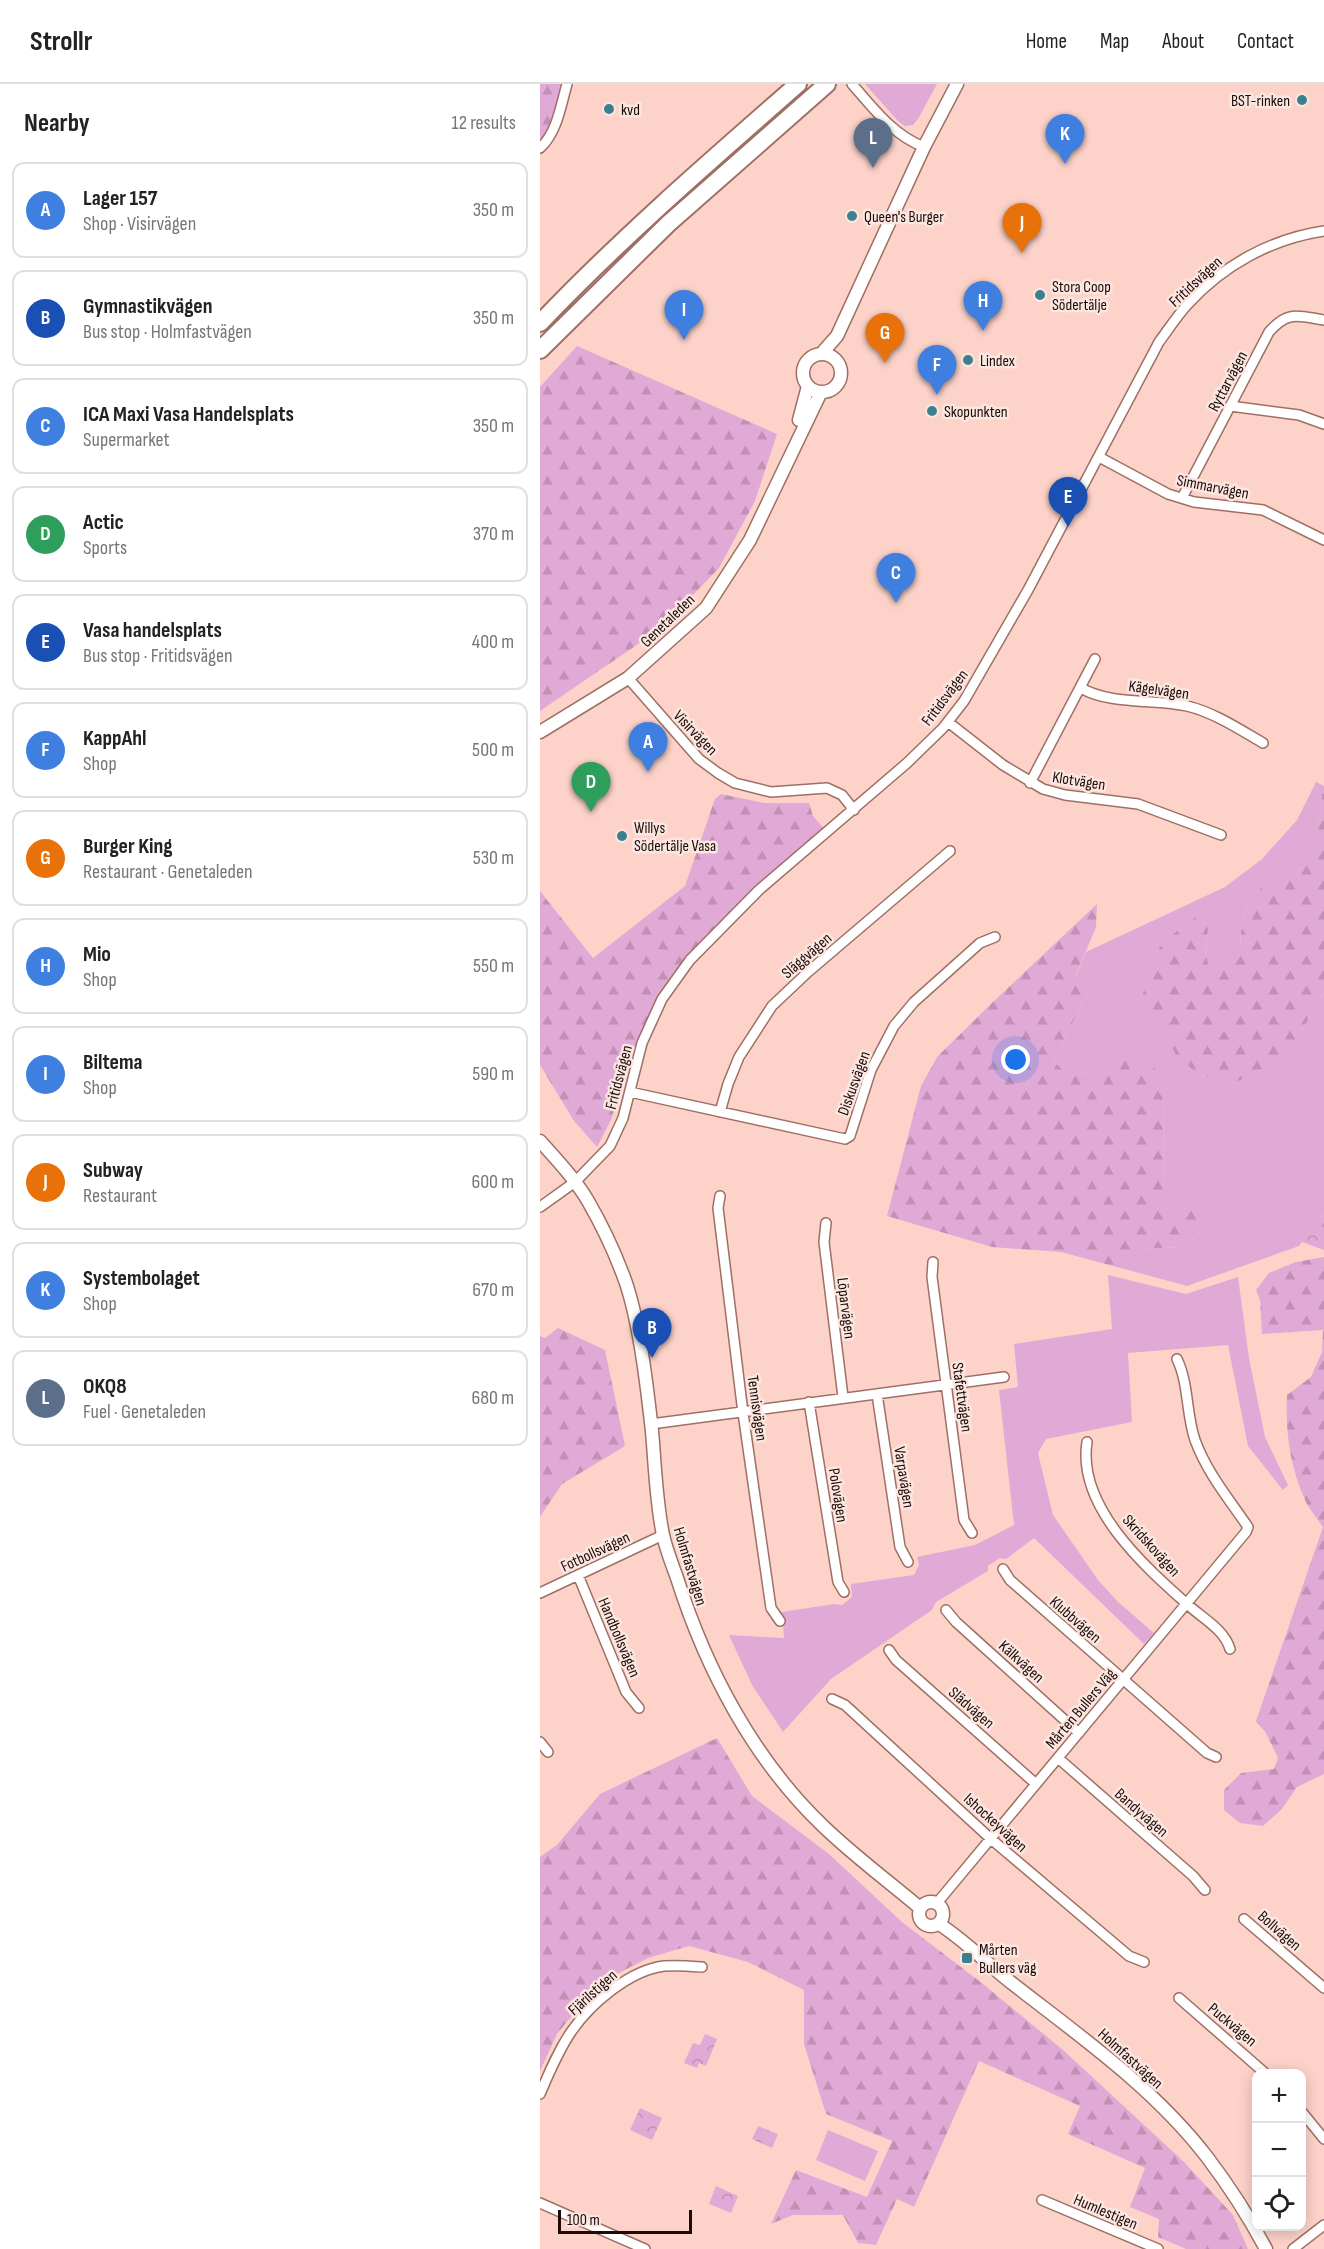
<!DOCTYPE html>
<meta charset="utf-8">
<style>
:root{--surface:#fff;--page:#f6f6f6;--text:#222;--muted:#767676;--line:#e0e0e0;--accent:#3c808f}
body{margin:0;font-family:"Sofia Sans Condensed",sans-serif;background:var(--page);color:var(--text)}
.controls{position:absolute;right:18px;bottom:18px;display:grid;overflow:hidden;border-radius:12px;box-shadow:0 3px 15px #0003}
.controls button{width:54px;height:54px;display:grid;place-items:center;padding:0;border:0;border-bottom:2px solid var(--line);background:var(--surface);color:var(--text);font:30px sans-serif}
.scale{position:absolute;left:18px;bottom:15px;width:134px;box-sizing:border-box;padding-left:6px;border:3px solid #1c0b07;border-top:0;font-size:16px;line-height:21px;white-space:nowrap;color:#1c0b07;-webkit-text-stroke:4px #fbe6e1;paint-order:stroke}
.you{position:absolute;left:476px;top:976px;width:21px;height:21px;margin:-15px;border:4px solid #fff;border-radius:50%;background:#1a73e8;box-shadow:0 0 0 9px #1a73e833}
.badge{display:grid;place-items:center;width:39px;height:39px;border-radius:50%;background:var(--accent);color:#fff;font-size:20px;font-weight:700}
.pin{position:absolute;translate:-50% -50px;filter:drop-shadow(0 2px 3px #0008)}
.pin::after{content:'';position:absolute;top:32px;width:21px;height:18px;background:inherit;clip-path:polygon(0 0,100% 0,50% 100%)}
.list{margin:0;padding:0;list-style:none}
h2{display:flex;justify-content:space-between;align-items:center;height:78px;margin:0;padding:0 24px;font-size:26px}
h2 small{font-size:20px;font-weight:400;color:var(--muted)}
.list li{display:grid;grid-template-columns:39px 1fr auto;gap:18px;align-items:center;box-sizing:border-box;height:96px;margin:0 12px 12px;padding:0 12px;border:2px solid var(--line);border-radius:12px}
.list b{display:block;font-size:22px;white-space:nowrap}
.list p{margin:0;font-size:20px;white-space:nowrap;color:var(--muted)}
.list em{font-size:20px;font-style:normal;color:var(--muted)}
.icon{flex:none;width:33px;height:33px;fill:none;stroke:currentColor;stroke-width:2;stroke-linecap:round;stroke-linejoin:round}
.map{position:relative;flex:none;width:784px;height:2165px;overflow:hidden}
header{display:flex;align-items:center;gap:36px;box-sizing:border-box;height:84px;padding:0 30px;background:var(--surface);border-bottom:2px solid var(--line)}
header strong{font-size:28px}
nav{display:flex;gap:33px;margin-inline-start:auto;font-size:21px}
main{display:flex}
aside{flex:1;background:var(--surface)}
.map>svg:first-child{display:block}
.grass{fill:#e1a9d5}
.forest{fill:url(#forest-firs)}
.park{fill:url(#park-crowns)}
.lines{fill:none;stroke-linecap:round;stroke-linejoin:round}
.street-casing{stroke:#9e7065;stroke-width:12}
.secondary-casing{stroke:#9e7065;stroke-width:15}
.highway-casing{stroke:#9e7065;stroke-width:20}
.street{stroke:#fff;stroke-width:9}
.secondary{stroke:#fff;stroke-width:12}
.highway{stroke:#fff;stroke-width:16}
.poi-dot{fill:#3c808f;stroke:#fbe6e1;stroke-width:2}
.labels{text-anchor:middle;stroke-width:5;stroke-linejoin:round;paint-order:stroke}
.poi-label{font-size:16px;fill:#1c0b07;stroke:#fbe6e1;text-anchor:start}
.street-label{font-size:16px;fill:#1c0b07;stroke:#fbe6e1}
</style>
<header>
<strong>Strollr</strong>
<nav><a>Home</a><a>Map</a><a>About</a><a>Contact</a></nav>
</header>
<main>
<aside>
<h2>Nearby<small>12 results</small></h2>
<ul class="list">
<li><span class="badge" style="background:#3f7fe0">A</span><div><b>Lager 157</b><p>Shop · Visirvägen</p></div><em>350 m</em></li>
<li><span class="badge" style="background:#1a4fb4">B</span><div><b>Gymnastikvägen</b><p>Bus stop · Holmfastvägen</p></div><em>350 m</em></li>
<li><span class="badge" style="background:#3f7fe0">C</span><div><b>ICA Maxi Vasa Handelsplats</b><p>Supermarket</p></div><em>350 m</em></li>
<li><span class="badge" style="background:#2e9e5b">D</span><div><b>Actic</b><p>Sports</p></div><em>370 m</em></li>
<li><span class="badge" style="background:#1a4fb4">E</span><div><b>Vasa handelsplats</b><p>Bus stop · Fritidsvägen</p></div><em>400 m</em></li>
<li><span class="badge" style="background:#3f7fe0">F</span><div><b>KappAhl</b><p>Shop</p></div><em>500 m</em></li>
<li><span class="badge" style="background:#e8710a">G</span><div><b>Burger King</b><p>Restaurant · Genetaleden</p></div><em>530 m</em></li>
<li><span class="badge" style="background:#3f7fe0">H</span><div><b>Mio</b><p>Shop</p></div><em>550 m</em></li>
<li><span class="badge" style="background:#3f7fe0">I</span><div><b>Biltema</b><p>Shop</p></div><em>590 m</em></li>
<li><span class="badge" style="background:#e8710a">J</span><div><b>Subway</b><p>Restaurant</p></div><em>600 m</em></li>
<li><span class="badge" style="background:#3f7fe0">K</span><div><b>Systembolaget</b><p>Shop</p></div><em>670 m</em></li>
<li><span class="badge" style="background:#5c6f8a">L</span><div><b>OKQ8</b><p>Fuel · Genetaleden</p></div><em>680 m</em></li>
</ul>
</aside>
<div class="map">
<svg width="784" height="2165" viewBox="0 0 784 2165">
<defs>
<pattern id="forest-firs" width="22" height="20" patternUnits="userSpaceOnUse" patternTransform="scale(1.5)"><rect width="22" height="20" fill="#e1a9d5"/><path d="M5 1l3.5 6h-7zM16 11l3.5 6h-7z" fill="#c090b5"/></pattern>
<pattern id="park-crowns" width="20" height="18" patternUnits="userSpaceOnUse" patternTransform="scale(1.5)"><rect width="20" height="18" fill="#e1a9d5"/><path d="M2 6a3 3 0 1 1 6 0M12 15a3 3 0 1 1 6 0" fill="none" stroke="#c090b5"/></pattern>
</defs>
<rect width="100%" height="100%" fill="#fdd3c9"/>
<path class="grass" d="M325 0H397L378 35 373 41 365 42 359 38Z
M776 698 784 702V710H782C780 730 778 767 765 781 755 793 737 795 724 802 702 813 700 852 700 873L688 882 670 887 666 871 668 844 660 831 625 856 611 876 754 961 784 908V1129L759 1162 647 1202 588 1186 604 1165 640 1163 659 1150 666 1128 645 1126 623 1121 624 1002 581 975 551 989 528 992 514 977 548 907 536 892 546 868 685 803 722 775 757 736Z
M568 1191 646 1210 698 1193 709 1274 725 1353 748 1401 743 1406 708 1362 688 1261 588 1269 592 1338 506 1355 498 1369 513 1431 558 1496 578 1518 614 1549 604 1560 494 1454 466 1475 460 1474 448 1482V1487L396 1518 392 1526 291 1595 243 1648 212 1601 189 1551 244 1554 242 1528 294 1520 302 1521 312 1513 311 1500 374 1491 379 1481 377 1473 435 1461 474 1441 459 1306 478 1303 474 1260 572 1245Z
M288 2046 338 2067 325 2097 276 2076Z"/>
<path class="forest" d="M0 0H27L13 45 0 57Z
M37 262 237 350 215 417 179 484 120 545 0 627V303Z
M181 710 224 719H269L273 732 286 747 197 821 148 872 111 932 90 978 71 1036 57 1063 34 1037 0 981V807L53 874 145 802 175 715Z
M782 710H784V908L754 961 716 990 690 1000 658 990 636 971 603 910 611 876 625 856 660 830 668 844 666 871 670 886 688 882 700 873C700 852 702 813 724 802 737 795 755 793 765 781 778 766 780 729 782 710Z
M557 820 556 843 536 891 548 907 514 977 528 992 551 989 581 975 610 976 624 1002 623 1120 645 1126 667 1127 659 1150 640 1163 604 1165 588 1186 521 1168 452 1163 347 1132 381 1002 397 973 452 919Z
M784 1173V1690L757 1703 742 1725 723 1742 700 1739 684 1726V1706L701 1689 734 1685 738 1674 726 1649 716 1637 783 1443C777 1434 769 1425 765 1416 750 1383 745 1346 747 1311L771 1293 782 1268 783 1246 722 1250 720 1216 716 1206 729 1189 756 1178Z
M18 1244 65 1266 85 1362 22 1400 0 1433V1252L5 1254Z
M177 1654 212 1712 289 1770 362 1838 443 1900 523 1966 643 2077 693 2131 708 2165H646L618 2153 619 2135 590 2123 605 2084 528 2050 540 2022 439 1977 374 2123 357 2115 336 2161 318 2159 303 2131H253L231 2140 256 2086 327 2113 352 2057 286 2030 264 1960V1906L208 1878 149 1862 108 1874 73 1892 44 1917 17 1950 0 1987V1773L17 1761 60 1710Z"/>
<path class="park" d="M784 1129V1166L762 1158Z
M165 1950 177 1955 166 1982 159 1979 157 1984 144 1979 153 1959 160 1961Z
M100 2024 122 2034 112 2056 90 2046Z
M218 2042 238 2050 232 2064 212 2055Z
M176 2102 198 2112 191 2129 169 2120Z"/>
<g class="lines">
<defs>
<path id="street" d="M312 0C334 25 353 51 384 63
M0 64C17 49 21 21 27 0
M690 322 759 331 784 340
M559 373 628 410 654 418 723 426 784 456
M642 414 729 248C748 226 758 232 784 236
M88 594 159 675 178 689 195 699 231 708 287 704 302 711 314 726
M541 604C570 621 614 615 647 622 673 628 699 645 723 659
M408 638 463 681 503 705 525 711 598 720 681 751
M490 699 555 575
M90 1008 305 1055 310 1052 331 986 354 942 374 918 440 859 455 853
M180 1028 188 1000 199 973 232 922 268 888 410 767
M180 1112 178 1124 203 1329 231 1524 240 1537
M0 1123 35 1098 70 1062 83 1034 102 959 122 915 150 876 219 806 367 679 403 644 424 617 488 506 619 258C628 246 637 232 647 221 683 181 731 155 784 147
M286 1139 284 1158 303 1313
M393 1178 392 1193 424 1436 432 1449
M337 1310 360 1463 368 1478
M269 1318 298 1498 304 1508
M111 1340 464 1293
M547 1358C537 1422 603 1481 647 1520 662 1534 684 1545 690 1565
M463 1485 470 1496 667 1669 676 1673
M38 1491 86 1608 99 1624
M0 1509 123 1451
M406 1526 416 1538 539 1649
M349 1566 356 1576 496 1700
M292 1615 305 1621 451 1755 589 1872 604 1878
M0 1658 8 1668
M518 1674 653 1792 665 1806
M397 1819 706 1448 708 1443C689 1415 667 1389 655 1356 646 1330 649 1300 637 1275
M704 1835 784 1904
M639 1914 726 1990
M0 2010C9 1989 18 1967 31 1948 50 1920 90 1886 124 1882 137 1881 149 1882 162 1883
M762 2028 784 2055
M502 2116 618 2165
M0 2119 105 2165
M753 2165 784 2141"/>
<path id="secondary" d="M281 270 297 252 384 63 417 0
M263 289a19 19 0 1 1 38 0a19 19 0 1 1-38 0Z
M259 336 268 302
M0 648 88 594 166 524 210 456 281 308
M0 1057C17 1076 35 1095 48 1117 63 1143 76 1171 86 1199 100 1241 107 1303 112 1347 115 1381 116 1417 123 1451 126 1465 132 1480 137 1494 166 1585 213 1675 283 1742 313 1771 348 1797 380 1824
M379 1830a12 12 0 1 1 24 0a12 12 0 1 1-24 0Z
M399 1840C426 1857 448 1881 473 1900 541 1953 614 2004 667 2073 689 2102 709 2133 726 2165"/>
<path id="highway" d="M0 239C81 154 170 77 258 0
M0 266 128 140 287 0"/>
</defs>
<use href="#street" class="street-casing"/>
<use href="#secondary" class="secondary-casing"/>
<use href="#highway" class="highway-casing"/>
<use href="#street" class="street"/>
<use href="#secondary" class="secondary"/>
<use href="#highway" class="highway"/>
</g>
<g class="poi-dot">
<circle cx="762" cy="16" r="6"/>
<circle cx="69" cy="25" r="6"/>
<circle cx="312" cy="132" r="6"/>
<circle cx="500" cy="211" r="6"/>
<circle cx="428" cy="276" r="6"/>
<circle cx="392" cy="327" r="6"/>
<circle cx="82" cy="752" r="6"/>
<rect x="421" y="1868" width="12" height="12" rx="3"/>
</g>
<g class="labels">
<g class="poi-label">
<text x="750" y="22" text-anchor="end">BST-rinken</text>
<text x="81" y="31">kvd</text>
<text x="324" y="138">Queen's Burger</text>
<text x="512" y="208">Stora Coop<tspan x="512" dy="18">Södertälje</tspan></text>
<text x="440" y="282">Lindex</text>
<text x="404" y="333">Skopunkten</text>
<text x="94" y="749">Willys<tspan x="94" dy="18">Södertälje Vasa</tspan></text>
<text x="439" y="1871">Mårten<tspan x="439" dy="18">Bullers väg</tspan></text>
</g>
<g class="street-label">
<text transform="translate(655 197) rotate(-43)" y="6">Fritidsvägen</text>
<text transform="translate(687 297) rotate(-62)" y="6">Ryttarvägen</text>
<text transform="translate(673 402) rotate(11)" y="6">Simmarvägen</text>
<text transform="translate(127 536) rotate(-44)" y="6">Genetaleden</text>
<text transform="translate(619 605) rotate(8)" y="6">Kägelvägen</text>
<text transform="translate(404 613) rotate(-53)" y="6">Fritidsvägen</text>
<text transform="translate(156 648) rotate(46)" y="6">Visirvägen</text>
<text transform="translate(539 696) rotate(9)" y="6">Klotvägen</text>
<text transform="translate(266 871) rotate(-41)" y="6">Släggvägen</text>
<text transform="translate(78 993) rotate(-75)" y="6">Fritidsvägen</text>
<text transform="translate(313 999) rotate(-70)" y="6">Diskusvägen</text>
<text transform="translate(307 1224) rotate(83)" y="6">Löparvägen</text>
<text transform="translate(423 1313) rotate(82)" y="6">Stafettvägen</text>
<text transform="translate(218 1324) rotate(82)" y="6">Tennisvägen</text>
<text transform="translate(365 1393) rotate(81)" y="6">Varpavägen</text>
<text transform="translate(299 1411) rotate(81)" y="6">Polovägen</text>
<text transform="translate(612 1461) rotate(48)" y="6">Skridskovägen</text>
<text transform="translate(55 1467) rotate(-25)" y="6">Fotbollsvägen</text>
<text transform="translate(151 1482) rotate(73)" y="6">Holmfastvägen</text>
<text transform="translate(536 1535) rotate(41)" y="6">Klubbvägen</text>
<text transform="translate(80 1553) rotate(67)" y="6">Handbollsvägen</text>
<text transform="translate(482 1577) rotate(42)" y="6">Kälkvägen</text>
<text transform="translate(432 1623) rotate(41)" y="6">Slädvägen</text>
<text transform="translate(540 1624) rotate(-50)" y="6">Mårten Bullers Väg</text>
<text transform="translate(602 1728) rotate(41)" y="6">Bandyvägen</text>
<text transform="translate(456 1738) rotate(42)" y="6">Ishockeyvägen</text>
<text transform="translate(740 1846) rotate(41)" y="6">Bollvägen</text>
<text transform="translate(52 1908) rotate(-42)" y="6">Fjärilstigen</text>
<text transform="translate(693 1940) rotate(40)" y="6">Puckvägen</text>
<text transform="translate(591 1974) rotate(42)" y="6">Holmfastvägen</text>
<text transform="translate(566 2127) rotate(23)" y="6">Humlestigen</text>
</g>
</g>
</svg>
<div class="controls">
<button>+</button>
<button>−</button>
<button><svg class="icon" aria-label="locate" viewBox="0 0 24 24"><circle cx="12" cy="12" r="6"/><path d="M12 2v4M12 18v4M2 12h4M18 12h4"/></svg></button>
</div>
<div class="scale">100 m</div>
<div class="you"></div>
<div class="pin badge" style="left:108px;top:688px;background:#3f7fe0">A</div>
<div class="pin badge" style="left:112px;top:1274px;background:#1a4fb4">B</div>
<div class="pin badge" style="left:356px;top:519px;background:#3f7fe0">C</div>
<div class="pin badge" style="left:51px;top:728px;background:#2e9e5b">D</div>
<div class="pin badge" style="left:528px;top:443px;background:#1a4fb4">E</div>
<div class="pin badge" style="left:397px;top:311px;background:#3f7fe0">F</div>
<div class="pin badge" style="left:345px;top:279px;background:#e8710a">G</div>
<div class="pin badge" style="left:443px;top:247px;background:#3f7fe0">H</div>
<div class="pin badge" style="left:144px;top:256px;background:#3f7fe0">I</div>
<div class="pin badge" style="left:482px;top:169px;background:#e8710a">J</div>
<div class="pin badge" style="left:525px;top:80px;background:#3f7fe0">K</div>
<div class="pin badge" style="left:333px;top:84px;background:#5c6f8a">L</div>
</div>
</main>
